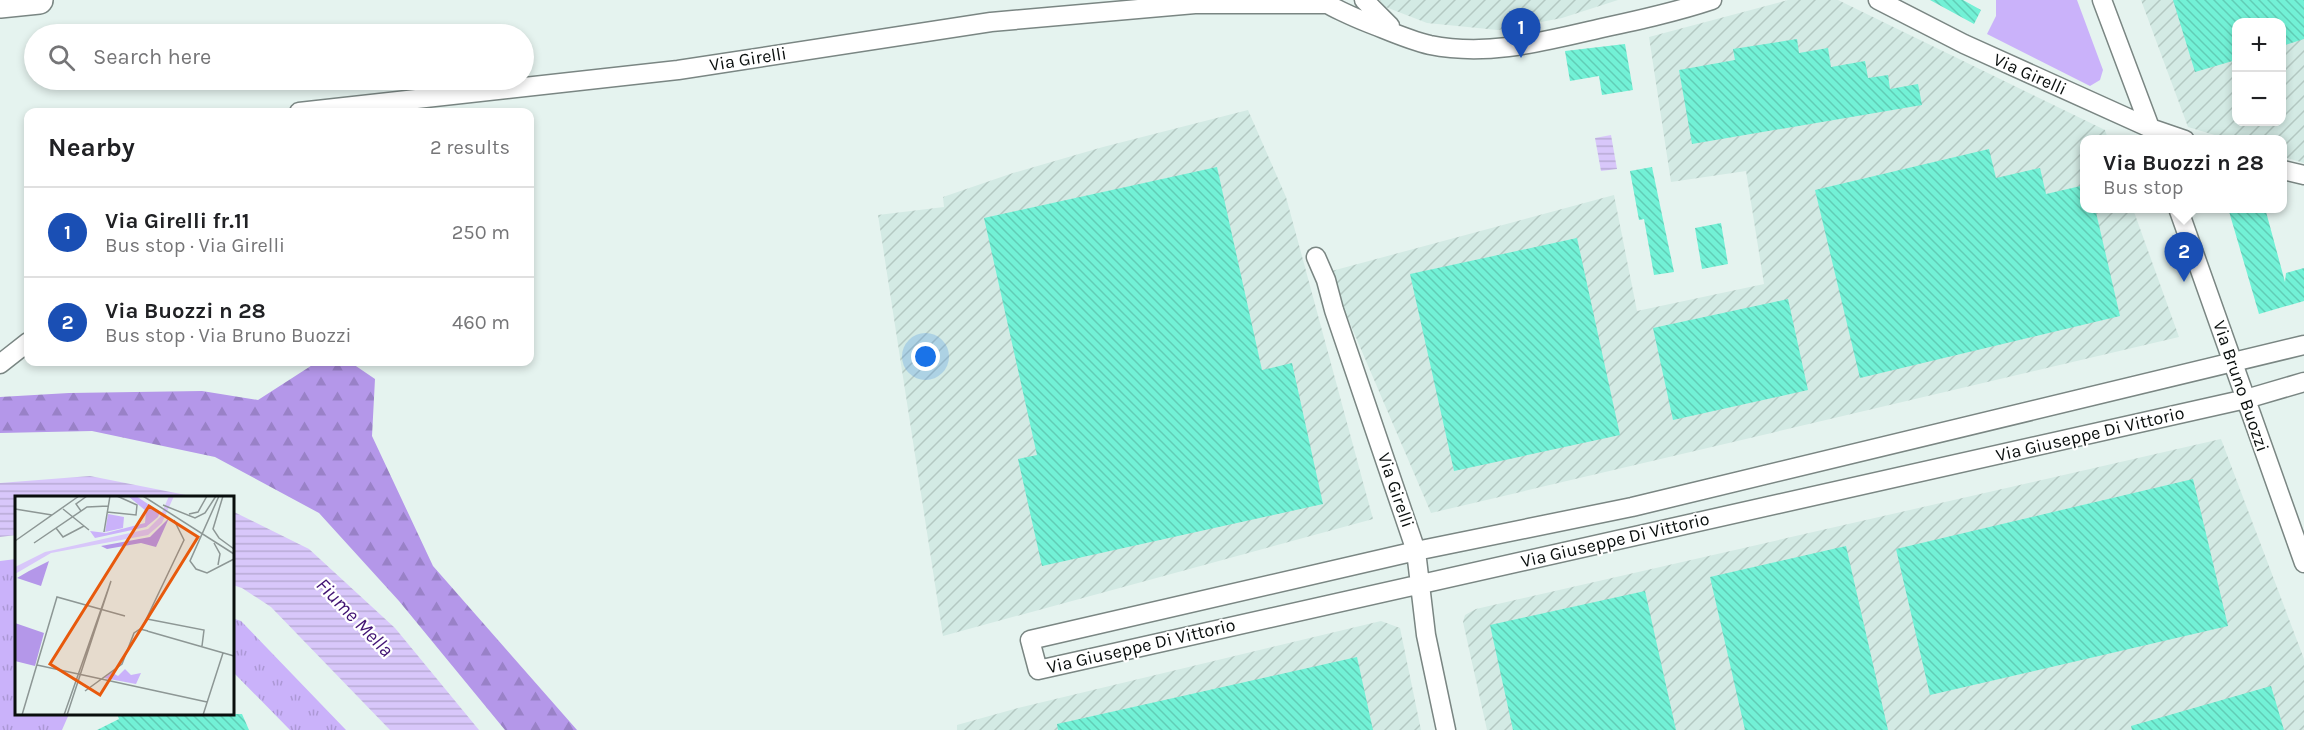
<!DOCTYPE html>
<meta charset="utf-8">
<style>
:root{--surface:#fff;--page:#f6f6f6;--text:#202124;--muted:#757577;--line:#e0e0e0;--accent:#8f5ed7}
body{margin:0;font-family:Karla,sans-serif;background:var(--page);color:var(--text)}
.controls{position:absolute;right:18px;top:18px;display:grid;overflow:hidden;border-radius:12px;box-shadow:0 3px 9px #0003}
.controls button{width:54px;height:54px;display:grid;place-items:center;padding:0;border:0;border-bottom:2px solid var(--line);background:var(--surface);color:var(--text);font:30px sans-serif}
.you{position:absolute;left:926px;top:357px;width:21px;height:21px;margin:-15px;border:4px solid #fff;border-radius:50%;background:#1a73e8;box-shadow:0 0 0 9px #1a73e833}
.badge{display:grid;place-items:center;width:39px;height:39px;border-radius:50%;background:var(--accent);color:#fff;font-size:20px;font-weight:700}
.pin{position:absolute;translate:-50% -50px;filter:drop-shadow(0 2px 3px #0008)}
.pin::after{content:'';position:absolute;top:32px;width:21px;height:18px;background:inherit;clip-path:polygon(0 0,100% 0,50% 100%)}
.popup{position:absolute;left:2080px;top:135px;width:207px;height:78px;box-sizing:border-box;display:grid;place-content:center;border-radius:12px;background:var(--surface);filter:drop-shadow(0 2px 4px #0005);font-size:20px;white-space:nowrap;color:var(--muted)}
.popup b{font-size:22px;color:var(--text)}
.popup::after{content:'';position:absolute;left:50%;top:100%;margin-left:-12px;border:12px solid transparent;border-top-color:var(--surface)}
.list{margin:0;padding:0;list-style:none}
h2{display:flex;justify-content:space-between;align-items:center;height:78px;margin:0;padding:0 24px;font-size:26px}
h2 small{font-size:20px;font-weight:400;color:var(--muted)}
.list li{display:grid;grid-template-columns:39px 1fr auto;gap:18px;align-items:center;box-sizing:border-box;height:90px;padding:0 24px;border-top:2px solid var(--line)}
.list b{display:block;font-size:22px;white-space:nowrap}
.list p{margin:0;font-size:20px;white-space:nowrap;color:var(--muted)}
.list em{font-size:20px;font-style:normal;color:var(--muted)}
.icon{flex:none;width:33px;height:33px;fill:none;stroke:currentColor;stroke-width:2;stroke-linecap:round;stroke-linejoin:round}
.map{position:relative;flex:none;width:2304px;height:730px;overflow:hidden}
.search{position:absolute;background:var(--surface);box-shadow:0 3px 9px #0003;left:24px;top:24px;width:510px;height:66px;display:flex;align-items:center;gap:15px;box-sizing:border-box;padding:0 21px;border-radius:33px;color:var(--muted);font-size:22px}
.panel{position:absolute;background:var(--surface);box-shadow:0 3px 9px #0003;left:24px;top:108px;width:510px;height:258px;border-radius:12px}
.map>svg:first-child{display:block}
.industrial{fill:url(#industrial-furrows);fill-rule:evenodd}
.grass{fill:url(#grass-tufts)}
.forest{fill:url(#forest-firs)}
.garden{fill:#cab2fa}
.water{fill:url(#water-rules)}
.building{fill:url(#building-back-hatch)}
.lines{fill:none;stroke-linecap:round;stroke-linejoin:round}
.minor-casing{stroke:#7a8683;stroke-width:21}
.highway-casing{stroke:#7a8683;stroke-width:30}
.minor{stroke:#fff;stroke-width:18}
.highway{stroke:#fff;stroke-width:27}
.labels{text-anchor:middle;stroke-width:4.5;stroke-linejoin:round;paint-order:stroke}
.street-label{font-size:18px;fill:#090e0d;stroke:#fff}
.water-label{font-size:20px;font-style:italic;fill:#411373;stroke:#fff}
.inset-road{fill:none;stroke:#8d9795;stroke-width:1.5}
.view{fill:#e8590c;fill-opacity:0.15;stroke:#e8590c;stroke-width:3}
.inset-edge{fill:none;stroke:#090e0d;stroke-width:3}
</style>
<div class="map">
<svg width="2304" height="730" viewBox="0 0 2304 730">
<defs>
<pattern id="industrial-furrows" width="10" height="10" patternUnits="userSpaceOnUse" patternTransform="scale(1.5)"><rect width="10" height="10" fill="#d3eae4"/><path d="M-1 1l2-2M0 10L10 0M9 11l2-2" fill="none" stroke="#b4c8c2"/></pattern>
<pattern id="grass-tufts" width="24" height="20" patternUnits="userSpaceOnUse" patternTransform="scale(1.5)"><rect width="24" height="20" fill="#cab2fa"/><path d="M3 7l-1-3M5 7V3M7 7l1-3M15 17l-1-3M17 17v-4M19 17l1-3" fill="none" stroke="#ac98d5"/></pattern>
<pattern id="forest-firs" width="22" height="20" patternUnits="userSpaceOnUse" patternTransform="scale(1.5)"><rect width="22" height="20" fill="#b497e9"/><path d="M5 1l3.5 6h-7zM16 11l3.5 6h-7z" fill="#9981c7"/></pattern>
<pattern id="water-rules" width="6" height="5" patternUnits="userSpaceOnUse" patternTransform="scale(1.5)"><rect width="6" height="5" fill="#d8c7fa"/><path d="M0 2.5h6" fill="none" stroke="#b8aad5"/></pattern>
<pattern id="building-back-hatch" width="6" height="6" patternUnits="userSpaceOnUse" patternTransform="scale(1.5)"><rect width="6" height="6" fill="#72f1d6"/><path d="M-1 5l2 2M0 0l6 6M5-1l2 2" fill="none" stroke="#61cdb6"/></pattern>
</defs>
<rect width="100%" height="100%" fill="#e5f3ef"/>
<path class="industrial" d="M1380 0H1618L1562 18 1498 30 1427 23 1383 6Z
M1788 0H1838L2105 130 2108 139 2085 140V208L2133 209 2179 337 1431 513 1328 272 1614 195 1637 311 1764 284 1746 171 1671 182 1649 37Z
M2141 0H2304V163L2283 157V140L2228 139 2188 127ZM2236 22H2282V122H2236Z
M1248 110 1286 197 1373 519 943 636 878 215 944 207 943 197 1013 173 1103 147Z
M2221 439 2304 659V730H1487L1463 622 1465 615 1476 609Z
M1381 621 1400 628 1421 730H957V725L1018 708Z"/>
<path class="grass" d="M16 559V714H69L62 730H0V561Z
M232 618 241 621 346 730H290L233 672Z"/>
<path class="forest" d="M317 362H350L375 379 372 436 433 566 577 730H505L399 601 319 513 215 457 92 431 0 433V397L69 393 202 391 258 400Z"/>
<path class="garden" d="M1996 0H2077L2103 70 2100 80 2090 86 1987 34 1996 16Z"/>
<path class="water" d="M1611 135 1617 169 1601 171 1595 138Z
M90 476 196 497 16 498V535L0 537V483Z
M232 511 309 549 395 628 479 730H390L271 607 242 588 233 585Z"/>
<path class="building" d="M1930 0H1963L1981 10 1974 24Z
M2173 0H2304V39L2282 46V22H2236V60L2195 72Z
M1797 39 1799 53 1828 48 1831 67 1865 61 1868 78 1888 75 1890 89 1918 84 1922 105 1692 144 1679 70 1735 60 1733 49Z
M1625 44 1633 90 1602 95 1599 76 1570 81 1565 51Z
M1989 149 1996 178 2040 168 2046 194 2085 185V208H2095L2120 316 1860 378 1815 190Z
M1217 167 1262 370 1292 363 1323 504 1042 566 1018 459 1037 455 984 218Z
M1652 167 1674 272 1654 275 1644 219 1639 220 1630 171Z
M2228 208H2265L2285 282 2286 273 2304 268V301L2259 314Z
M1721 223 1728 264 1702 269 1695 228Z
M1577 238 1620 435 1454 471 1410 274Z
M1788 299 1808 390 1673 420 1653 328Z
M2193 479 2228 626 1930 695 1896 549Z
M1846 546 1888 730H1745L1710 577Z
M1645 591 1676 730H1513L1490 625Z
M1357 657 1373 730H1058L1057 724Z
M2271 686 2284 730H2132L2131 726Z
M117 714H242L249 730H97L119 719Z"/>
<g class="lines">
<defs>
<path id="minor" d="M1322 0C1324 4 1358 19 1366 22 1387 30 1408 40 1430 45 1489 57 1545 41 1602 28 1639 20 1676 12 1712 0
M1364 0 1390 26
M1878 0 1964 44 2150 128 2185 140
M2102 0 2152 133
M299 112 678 70 991 22 1195 4H1324
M2283 170 2304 175
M2178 208 2304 563
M1316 257 1326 280 1334 310 1416 551 1426 635 1446 730
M2304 345 1632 507 1416 551 1030 640 1038 670 2246 399 2304 382
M0 364 28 342"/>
<path id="highway" d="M0 4 39 0"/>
</defs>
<use href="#minor" class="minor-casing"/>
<use href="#highway" class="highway-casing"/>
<use href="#minor" class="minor"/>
<use href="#highway" class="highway"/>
</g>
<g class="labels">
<g class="street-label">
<text transform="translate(748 59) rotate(-9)" y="6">Via Girelli</text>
<text transform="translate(2030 74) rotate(24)" y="6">Via Girelli</text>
<text transform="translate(2241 386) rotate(71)" y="6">Via Bruno Buozzi</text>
<text transform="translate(2090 434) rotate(-13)" y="6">Via Giuseppe Di Vittorio</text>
<text transform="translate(1396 490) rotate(71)" y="6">Via Girelli</text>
<text transform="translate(1615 540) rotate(-13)" y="6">Via Giuseppe Di Vittorio</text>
<text transform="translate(1141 646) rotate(-13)" y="6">Via Giuseppe Di Vittorio</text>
</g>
<g class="water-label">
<text transform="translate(355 617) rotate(46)" y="7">Fiume Mella</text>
</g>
</g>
<g transform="translate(15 496)">
<rect width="219" height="219" fill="#e5f3ef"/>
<path d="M113 0H121L145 16 143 21 131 31 80 42 75 35 91 37 130 27 131 15ZM93 18 109 21 108 32 90 36Z" fill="#cab2fa"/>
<path d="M154 22 141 51 126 47 92 53 86 50 135 41ZM34 65 26 90 2 82 14 75ZM0 127 29 137 20 170 0 165Z" fill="#b497e9"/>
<path d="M110 173 116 179 126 177 121 188 89 182 96 176 103 180Z" fill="#cab2fa"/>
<path d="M154 0H159L147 27 133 39 36 57 0 78V71L30 56 133 33 145 21Z" fill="#d8c7fa"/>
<path class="inset-road" d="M128 0 219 58M204 0 175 65 181 73 192 77 219 63M208 0 198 33 204 42 219 53M148 9 180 22 190 17 201 0M0 13 37 19M48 13 74 34M66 15 61 8 72 0M92 16 121 19 122 9 102 0M174 18 183 16 192 0M41 32 48 41 69 30M89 36 95 0M0 45 64 0M19 47 72 11 93 10M199 47 205 58 203 69M132 123 189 134 187 150M127 132 169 44 159 24M132 135 219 160M22 169 192 206M70 195 107 168 119 137 125 133 133 135M7 219 42 101 110 120M49 219 96 85M52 219 96 85M188 219 208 157"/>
<path class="view" d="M134 10 183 41 85 199 35 168Z"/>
<rect width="219" height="219" class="inset-edge"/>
</g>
</svg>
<div class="controls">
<button>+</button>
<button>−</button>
</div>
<div class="you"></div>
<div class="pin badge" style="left:1521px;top:58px;background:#1a4fb4">1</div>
<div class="pin badge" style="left:2184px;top:282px;background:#1a4fb4">2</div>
<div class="popup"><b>Via Buozzi n 28</b>Bus stop</div>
<div class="search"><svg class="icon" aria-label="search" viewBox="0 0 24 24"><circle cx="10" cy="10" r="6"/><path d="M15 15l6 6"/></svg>Search here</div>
<section class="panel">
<h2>Nearby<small>2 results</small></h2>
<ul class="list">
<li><span class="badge" style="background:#1a4fb4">1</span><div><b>Via Girelli fr.11</b><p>Bus stop · Via Girelli</p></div><em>250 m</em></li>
<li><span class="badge" style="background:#1a4fb4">2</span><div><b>Via Buozzi n 28</b><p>Bus stop · Via Bruno Buozzi</p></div><em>460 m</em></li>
</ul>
</section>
</div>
